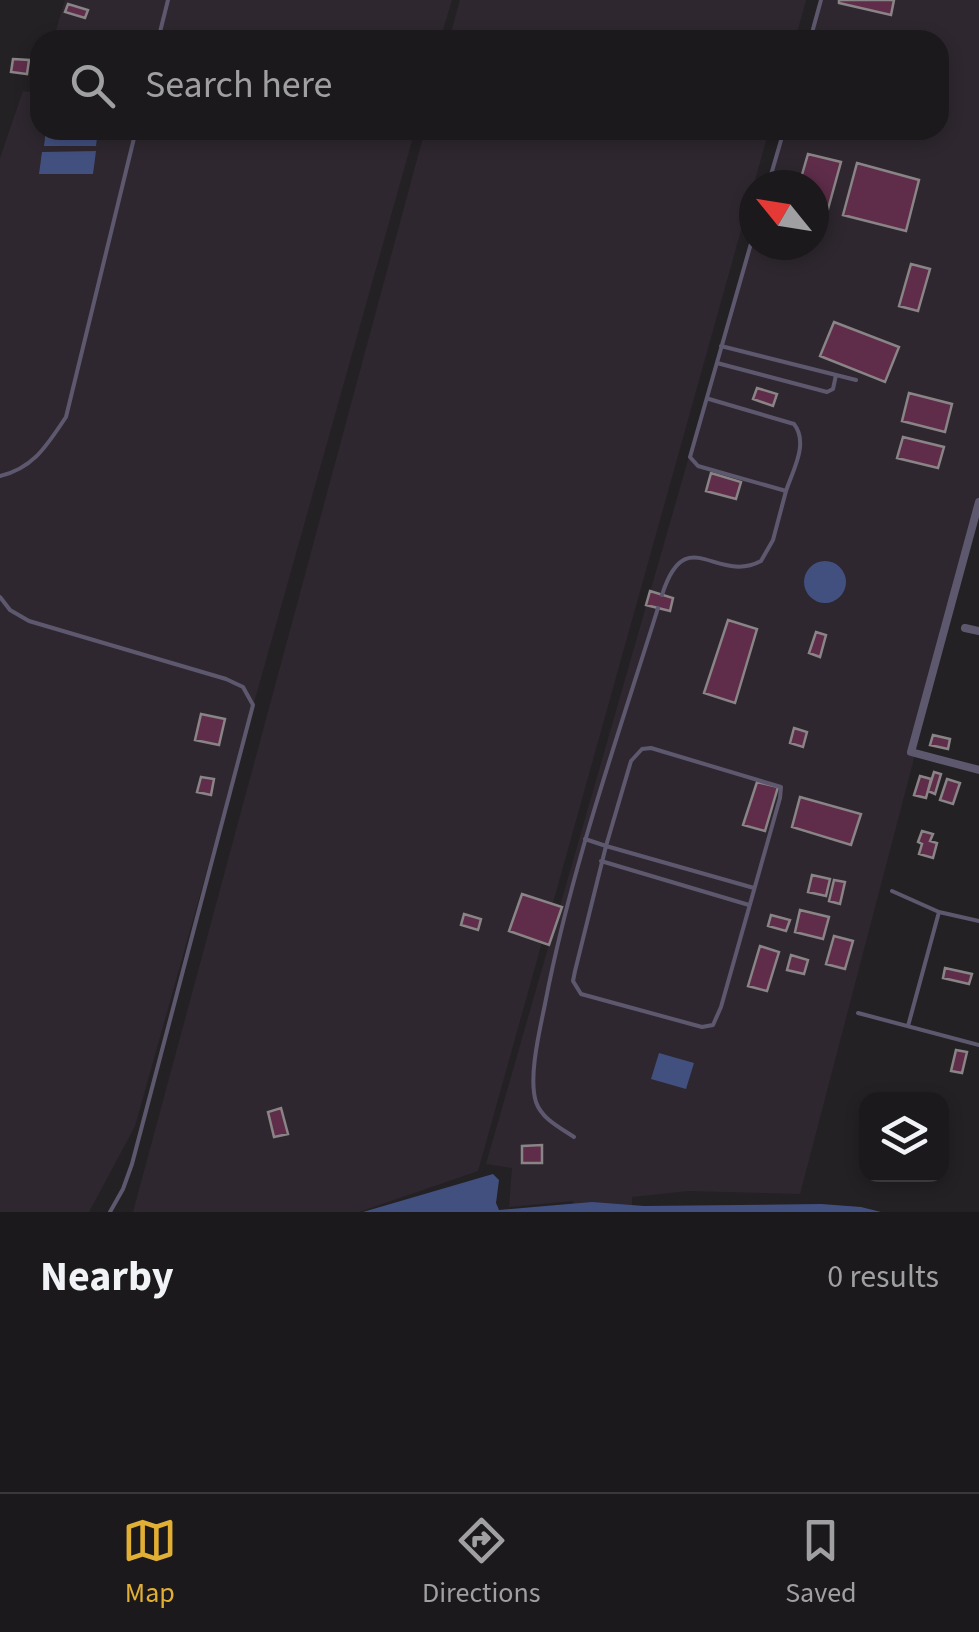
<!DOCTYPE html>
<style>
:root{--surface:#1b191b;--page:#242224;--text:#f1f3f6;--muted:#a0a0a3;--line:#39383a;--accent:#e1af34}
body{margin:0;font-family:"Source Sans 3",sans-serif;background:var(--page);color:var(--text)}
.controls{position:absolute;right:30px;bottom:30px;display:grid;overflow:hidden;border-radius:20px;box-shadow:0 5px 15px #0003}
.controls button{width:90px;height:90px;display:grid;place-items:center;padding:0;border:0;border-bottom:2px solid var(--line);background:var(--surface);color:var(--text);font:50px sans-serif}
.compass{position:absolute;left:739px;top:170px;width:90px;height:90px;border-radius:50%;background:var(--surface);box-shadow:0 5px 15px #0003;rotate:300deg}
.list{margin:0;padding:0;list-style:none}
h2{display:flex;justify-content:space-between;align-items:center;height:130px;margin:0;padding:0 40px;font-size:42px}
h2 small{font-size:32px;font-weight:400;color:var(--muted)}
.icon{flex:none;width:55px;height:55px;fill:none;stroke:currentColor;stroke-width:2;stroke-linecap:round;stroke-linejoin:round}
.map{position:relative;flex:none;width:979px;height:1212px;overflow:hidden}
.search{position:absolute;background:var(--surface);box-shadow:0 5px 15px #0003;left:30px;right:30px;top:30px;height:110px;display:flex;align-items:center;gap:25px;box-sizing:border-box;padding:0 35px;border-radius:30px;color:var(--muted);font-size:38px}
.sheet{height:280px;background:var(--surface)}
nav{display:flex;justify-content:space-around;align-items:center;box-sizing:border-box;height:140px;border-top:2px solid var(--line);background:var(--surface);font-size:28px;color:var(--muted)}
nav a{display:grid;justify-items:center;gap:5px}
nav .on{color:var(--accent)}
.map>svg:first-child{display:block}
.built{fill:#2e272f}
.water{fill:#425080}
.building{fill:#5f2d4a;stroke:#898486;stroke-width:2.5}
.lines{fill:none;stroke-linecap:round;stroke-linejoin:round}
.service{stroke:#5e586f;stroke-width:4}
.minor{stroke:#5e586f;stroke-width:8}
</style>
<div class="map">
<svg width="979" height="1212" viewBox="0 0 979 1212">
<rect width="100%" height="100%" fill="#242124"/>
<path class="built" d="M65 0H452L440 40H53Z
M460 0H806L795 40H449Z
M820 0H979V510L800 1194 688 1191 632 1197V1212H574L573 1201 509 1207 512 1168 486 1164 754 230V245H814V185H767L783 130H939V40H808Z
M40 88V130H415L135 1126 89 1212H0V158L23 91 38 93Z
M425 130H769L478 1171 359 1212H133Z"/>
<path class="water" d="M46 130H98L96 146H44Z
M96 151 93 174H39L42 152Z
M804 582a21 21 0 1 1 42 0a21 21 0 1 1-42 0Z
M659 1053 694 1063 686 1089 651 1079Z
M493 1174 499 1180 496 1203 499 1210 592 1202 644 1206 821 1204 861 1207 881 1212H363Z"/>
<path class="building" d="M839 0H894L891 15 839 3Z
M68 4 88 10 85 18 65 12Z
M13 59 29 60 27 74 11 72Z
M808 154 841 162 828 209 814 206V185H799Z
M857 163 919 180 906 231 843 215Z
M911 264 930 269 918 311 899 306Z
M834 322 899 347 885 382 820 356Z
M757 388 777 394 773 406 753 399Z
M909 393 952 404 945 432 902 421Z
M903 437 944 447 938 468 897 458Z
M711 473 741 482 736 499 706 491Z
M650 591 673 598 670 611 646 605Z
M728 620 757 629 735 703 704 693Z
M816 632 826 635 820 657 809 653Z
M201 714 225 719 219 745 195 740Z
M794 728 807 732 803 747 790 743Z
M933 735 950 739 948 749 930 745Z
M934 772 941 774 935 794 928 791Z
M920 776 931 779 926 798 914 795Z
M201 777 214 779 211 795 197 792Z
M947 779 960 783 953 804 940 800Z
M757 782 778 787 765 831 743 825Z
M800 797 861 814 851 845 792 827Z
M922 831 933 834 930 841 937 843 933 858 919 854 922 844 918 842Z
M812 875 830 879 826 896 808 892Z
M834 880 845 882 840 904 829 901Z
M522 894 562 907 549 945 509 931Z
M800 910 829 917 823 939 795 932Z
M464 914 481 919 478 930 461 925Z
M771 915 790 920 786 931 768 926Z
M834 936 853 941 845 969 826 964Z
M760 946 779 952 767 991 748 986Z
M791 955 808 960 804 974 787 970Z
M945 968 972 974 969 984 943 978Z
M956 1050 967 1052 962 1073 951 1071Z
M281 1108 288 1134 274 1137 268 1112Z
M542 1145V1163H522V1146Z"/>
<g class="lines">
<path class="service" d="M158 40 168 0
M810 40 821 0
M768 185 784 130
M721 346 856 380
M717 363 827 392 833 389 836 375
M709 399 794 424C809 443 793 470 786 491
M0 476C34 468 47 445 66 417L136 130
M662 595C686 520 716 585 761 561L773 540 786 491 698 466 690 457 754 233
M0 597 10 610 29 621 226 679 243 687 253 705 132 1164 123 1189 110 1212
M585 839 606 846 631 761 642 749 651 748 781 787 780 798 721 1007 713 1025 702 1027 581 994 573 981 575 971 606 846 754 888
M601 861 749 905
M892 891 939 912 979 921
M858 1013 979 1045
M908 1026 939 912
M574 1137C559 1127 542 1119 536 1102 528 1077 540 1029 545 1004 571 869 617 739 658 608"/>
<path class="minor" d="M979 502 911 752 979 770
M965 628 979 631"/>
</g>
</svg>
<div class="controls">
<button><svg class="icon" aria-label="layers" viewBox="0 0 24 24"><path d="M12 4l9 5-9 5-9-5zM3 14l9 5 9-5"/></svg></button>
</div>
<svg class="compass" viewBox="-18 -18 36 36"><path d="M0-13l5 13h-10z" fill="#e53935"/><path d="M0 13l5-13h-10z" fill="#a0a0a3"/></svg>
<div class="search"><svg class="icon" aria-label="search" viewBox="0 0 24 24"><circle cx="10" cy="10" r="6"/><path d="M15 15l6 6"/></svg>Search here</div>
</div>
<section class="sheet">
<h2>Nearby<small>0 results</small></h2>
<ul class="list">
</ul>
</section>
<nav>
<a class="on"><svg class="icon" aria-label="map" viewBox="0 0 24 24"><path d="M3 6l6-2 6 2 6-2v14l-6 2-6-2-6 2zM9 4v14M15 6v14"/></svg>Map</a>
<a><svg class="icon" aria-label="directions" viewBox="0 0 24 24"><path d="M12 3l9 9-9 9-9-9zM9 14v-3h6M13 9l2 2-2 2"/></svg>Directions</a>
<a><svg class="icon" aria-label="saved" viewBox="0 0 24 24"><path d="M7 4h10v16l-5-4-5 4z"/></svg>Saved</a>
</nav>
